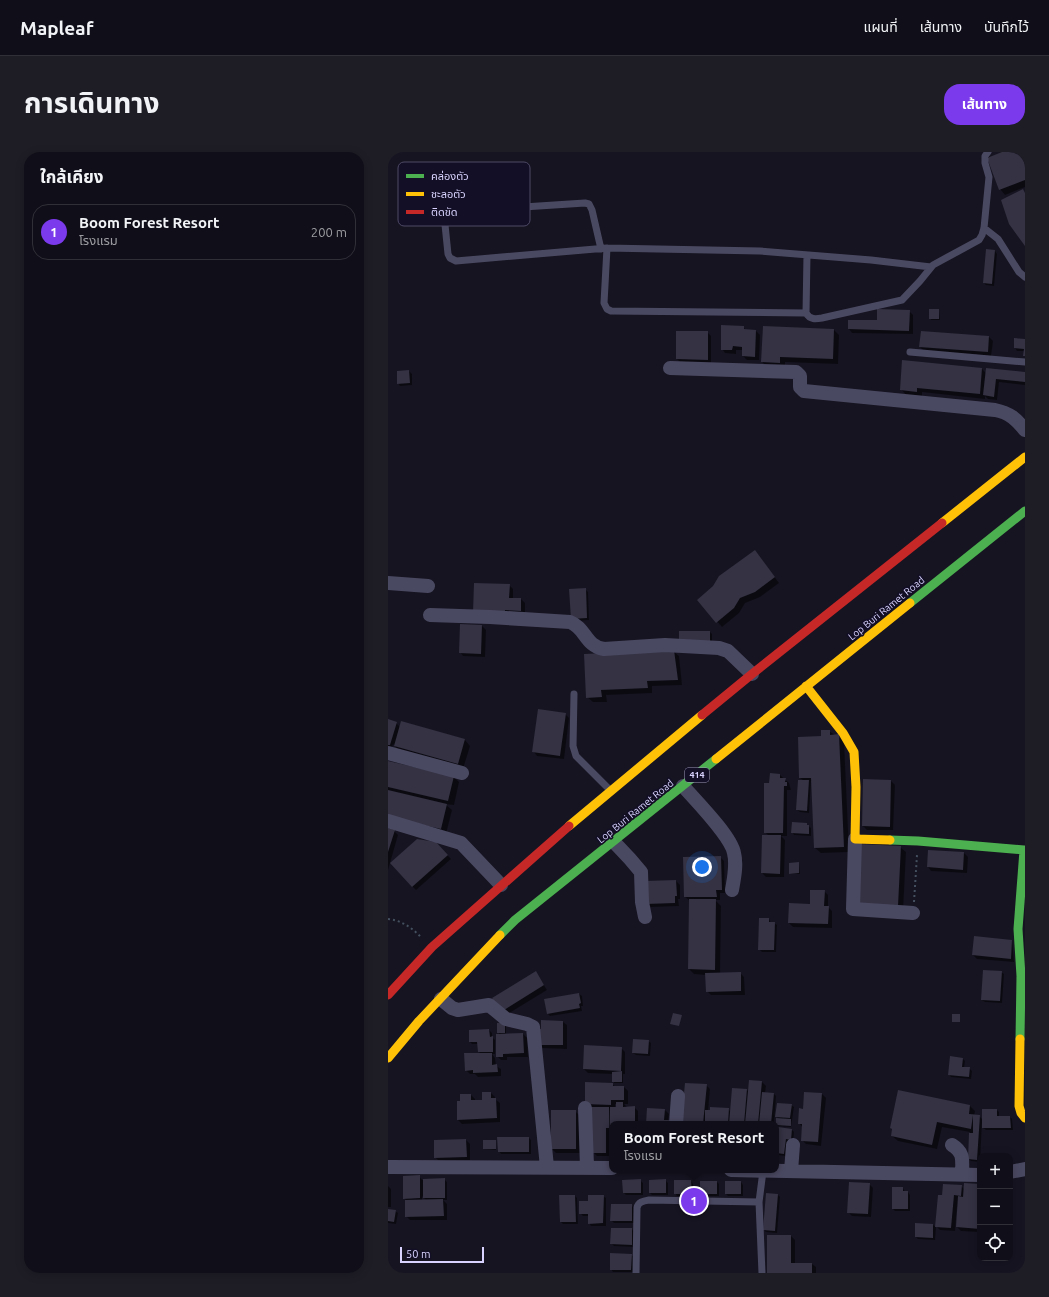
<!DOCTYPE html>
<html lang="th">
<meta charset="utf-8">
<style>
:root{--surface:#100f19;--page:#1e1d26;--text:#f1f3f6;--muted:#9c9ca2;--line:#302f38;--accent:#7c3aed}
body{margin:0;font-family:Ubuntu,"Noto Sans Thai",sans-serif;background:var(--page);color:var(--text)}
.controls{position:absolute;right:12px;bottom:12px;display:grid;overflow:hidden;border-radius:8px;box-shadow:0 2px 10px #0003}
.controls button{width:36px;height:36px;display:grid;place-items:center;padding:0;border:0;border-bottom:1px solid var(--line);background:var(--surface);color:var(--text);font:20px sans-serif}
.scale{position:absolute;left:12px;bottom:10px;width:84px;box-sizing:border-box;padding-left:4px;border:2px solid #d9d4ff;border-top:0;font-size:11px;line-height:14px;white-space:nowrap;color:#d9d4ff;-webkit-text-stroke:3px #130f26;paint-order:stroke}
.you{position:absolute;left:314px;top:715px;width:14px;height:14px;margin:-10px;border:3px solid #fff;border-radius:50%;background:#1a73e8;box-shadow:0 0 0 6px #1a73e833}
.badge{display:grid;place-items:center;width:26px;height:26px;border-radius:50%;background:var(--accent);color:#fff;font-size:13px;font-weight:700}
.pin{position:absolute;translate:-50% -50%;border:2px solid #fff;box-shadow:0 1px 4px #0006}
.popup{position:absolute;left:221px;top:969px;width:170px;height:52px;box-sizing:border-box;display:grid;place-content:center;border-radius:8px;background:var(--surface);filter:drop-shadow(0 1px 3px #0005);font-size:13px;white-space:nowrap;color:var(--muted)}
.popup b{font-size:15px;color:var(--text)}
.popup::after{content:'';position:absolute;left:50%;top:100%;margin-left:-8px;border:8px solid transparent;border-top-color:var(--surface)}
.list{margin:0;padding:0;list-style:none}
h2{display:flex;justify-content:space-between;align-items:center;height:52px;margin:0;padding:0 16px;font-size:17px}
h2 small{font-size:13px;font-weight:400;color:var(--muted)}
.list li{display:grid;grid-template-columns:26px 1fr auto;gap:12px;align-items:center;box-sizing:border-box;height:56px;margin:0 8px 8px;padding:0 8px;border:1px solid var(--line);border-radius:16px}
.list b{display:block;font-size:15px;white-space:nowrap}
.list p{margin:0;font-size:13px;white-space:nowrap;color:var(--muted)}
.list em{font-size:13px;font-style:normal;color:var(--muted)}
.icon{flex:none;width:22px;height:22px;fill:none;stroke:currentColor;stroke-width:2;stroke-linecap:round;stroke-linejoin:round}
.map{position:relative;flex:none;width:637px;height:1121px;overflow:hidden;border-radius:16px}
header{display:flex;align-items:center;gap:24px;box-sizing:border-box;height:56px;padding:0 20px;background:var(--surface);border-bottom:1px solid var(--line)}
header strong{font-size:19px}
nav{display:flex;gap:22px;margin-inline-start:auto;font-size:14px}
.intro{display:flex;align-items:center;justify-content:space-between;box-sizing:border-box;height:96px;padding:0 24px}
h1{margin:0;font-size:28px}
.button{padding:10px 18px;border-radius:16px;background:var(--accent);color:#fff;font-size:14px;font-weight:700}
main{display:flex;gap:24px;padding:0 24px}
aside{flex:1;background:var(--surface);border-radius:16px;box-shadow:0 2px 10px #0003}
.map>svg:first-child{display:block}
.shadow{fill:#0007;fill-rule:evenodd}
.building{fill:#343243}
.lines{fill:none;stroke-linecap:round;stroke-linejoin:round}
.path{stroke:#44505f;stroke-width:2;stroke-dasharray:2 3;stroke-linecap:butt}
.lane{stroke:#4a4962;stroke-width:7}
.street{stroke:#4a4962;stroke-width:14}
.fast{stroke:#4caf50;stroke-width:9}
.slow{stroke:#ffc107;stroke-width:9}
.jam{stroke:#c62828;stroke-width:9}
.labels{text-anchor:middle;stroke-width:3.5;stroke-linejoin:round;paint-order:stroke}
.shield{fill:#130f26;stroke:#9e99be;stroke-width:1}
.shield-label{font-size:9px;font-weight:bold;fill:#d9d4ff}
.street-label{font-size:10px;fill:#d9d4ff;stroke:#130f26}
.key{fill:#130f26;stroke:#4e4a67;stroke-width:1}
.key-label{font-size:11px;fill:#d9d4ff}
</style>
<header>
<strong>Mapleaf</strong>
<nav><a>แผนที่</a><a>เส้นทาง</a><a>บันทึกไว้</a></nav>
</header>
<div class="intro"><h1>การเดินทาง</h1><a class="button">เส้นทาง</a></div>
<main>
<aside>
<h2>ใกล้เคียง<small></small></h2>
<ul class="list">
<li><span class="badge">1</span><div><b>Boom Forest Resort</b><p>โรงแรม</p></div><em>200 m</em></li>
</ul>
</aside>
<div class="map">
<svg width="637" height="1121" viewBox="0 0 637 1121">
<rect width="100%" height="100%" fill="#161421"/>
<path class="shadow" d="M617 0H637V35L617 43 612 37Z
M607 99 609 102 606 134 598 133 596 131Z
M542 158H551L552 168H543Z
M521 159 525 163V182L464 181 461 177Z
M355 175 359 179H368L372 183 371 208H359L355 204V198H348V202L337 201 334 197Z
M446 178 451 183 450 212 397 210V216L380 215 374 210Z
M319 180 323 184V211H293L289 207Z
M601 185 605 189 603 204 536 199 532 195Z
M637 188V204V199H629L627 196Z
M515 210 594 217 599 222 637 221V233L611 230 609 248 600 247 597 244V247L534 240V244L518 243 513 237Z
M21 219 24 222V233L12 234 10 231Z
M367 399 391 431 372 445 357 451 351 461 334 475 310 448Z
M121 433 125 437V447H133L137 451V463H90Z
M197 437 200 440 201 468 186 469Z
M72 473 94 474 98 478 97 505 75 504 72 500Z
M322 480 324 482V492L295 491Z
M285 499 291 504 294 533 264 534V541L218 543 219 550H205L199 545Z
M177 562 181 566 176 607 149 604 146 600Z
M0 568 8 571 12 575 77 588 82 594 75 617 12 599 5 592 4 595 0 594Z
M441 579 456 589 461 700 433 701 427 696 424 629H423L421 661 412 660 409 658 416 629 412 626 434 585Z
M0 613 66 625 71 630 66 653 57 652 64 658 58 682 0 668Z
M392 623 401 631 403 638H399V684H393L397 688 396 725H378L374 721 375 684H381L377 680 382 632Z
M503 629 507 633 505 678H479L475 674Z
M418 672 423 676V684L406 683 404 680Z
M0 677 6 679 10 683 0 718Z
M48 691 63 707 28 738 24 734Z
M512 695 518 700 515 759 476 757Z
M576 701 580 705 579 721 543 719 540 715Z
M332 705 336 709 337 741H332V748H327L333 754 332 822 352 821 356 825 357 843H323L319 839 318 823 306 822 301 817 302 749 297 745 296 706Z
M411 711 412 722H403L402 721Z
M288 729 292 733V747H290L291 754 263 755 259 751Z
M436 739 440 743V755L444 759V776L405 775 401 771 423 753Z
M381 767 383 771H386L389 773 388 800H374L371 797Z
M624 789 626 810 589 807 585 803Z
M613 820 616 822 614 851 597 850 594 848Z
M148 821 159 838 118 863 114 859Z
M191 842 194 844 195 854H193L194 859 162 864 160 862Z
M175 870 179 873V897L154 896 150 892 154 878Z
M118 872V882H135L139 886 140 905H119V908H113L109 904 112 883 110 880Z
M101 878 104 881V885L107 888V902H104L107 906 108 914 113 917V924L90 925 87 922H82L78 918 93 902 91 900 90 892H84L82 890Z
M260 889 263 891 262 904 248 903 245 901Z
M233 896 237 900V922H235V931H226L225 922 200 921 196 917Z
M575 907 577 909 576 916H581L584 919 583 927 563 925 561 922Z
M362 929 374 930 378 934 377 941 386 942 388 944 386 972H294L318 933 322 937 320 959 340 957 343 960 359 938 361 940Z
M224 932 228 935H236L240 939V952H236L239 955H246L250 959V972H224V1008L222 1004H209L203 998 198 952ZM227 952H229V956H227Z
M103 941 107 945V947L112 951V970L74 972 70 968 73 950 83 943 87 947V949H95Z
M434 942 438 946 433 994 418 992 414 988 415 976 411 971 416 958Z
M403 953 406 955 403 975 390 974 389 973 391 967 388 964Z
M582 954 587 959 586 964H591L595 968 609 958 611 960V965H622L624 967 625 978H598L595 976V970H594L592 1010 583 1009 581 1007 582 980 554 975 549 997 510 989 504 984 505 978 503 976Z
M260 957 277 958 281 962 280 969 259 972Z
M187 959 191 963 192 1001H168L164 997Z
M391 976 404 978 406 980 405 989 398 1004 390 1003 388 1001Z
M141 986 143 988V1002H113L111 999Z
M78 988 82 992V1008L51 1009 47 1005Z
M107 989 108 998 96 997Z
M31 1024 34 1028 56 1027 59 1030V1048H55L59 1052V1068H22L18 1064V1048L16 1046ZM34 1044 39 1049H34Z
M252 1028 255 1031V1043H238L236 1041Z
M277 1028 280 1031V1043H264L262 1041Z
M303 1029 305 1032 306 1044H289L287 1041Z
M329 1030 331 1032V1044H315L313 1041Z
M353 1030 355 1033V1044H340L338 1042Z
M481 1032 485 1036 483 1065 464 1064 460 1060Z
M592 1033V1080L573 1079 569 1075 571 1055H569L567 1079 552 1078 548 1074 555 1044 573 1034 577 1038Z
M0 1034 3 1037V1055H0Z
M515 1036 517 1040H520L522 1043V1059H507L505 1057Z
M390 1043 392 1045 389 1081 378 1080 376 1078Z
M187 1044 189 1046 190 1072H175L173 1070Z
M215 1044 218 1046V1074H203L201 1071V1064H195L192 1061 201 1050Z
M243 1053 246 1056V1071H226L223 1068Z
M0 1058 7 1059 10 1061 8 1072 0 1071Z
M528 1072 545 1073 548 1075 547 1088 530 1087 528 1085Z
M244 1077 246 1080V1095L226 1094 224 1092Z
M403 1084 407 1088V1112H424L428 1115V1121H380Z
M243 1103 246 1105 245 1120H225L223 1117Z"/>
<path class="building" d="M614 0H637V28L611 38 599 6Z
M635 37 637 41V94L621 72 613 48Z
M598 97 607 98 604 132 595 131Z
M489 157 522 158 521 179 460 177V168H489Z
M541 157H551V167H541Z
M333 173 356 174V177L368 178 367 205 354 204V195L345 194 344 198H333Z
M375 174 446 177 445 207 392 205V211L373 210Z
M288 179H320V208L288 207Z
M533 179 601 184 600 200 531 195Z
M626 186 637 187V204H635L636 197 626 196Z
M514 208 594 216 592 242 529 236V240L512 238Z
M598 216 637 220V230L608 227 606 245 595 243Z
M21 218 22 231 9 232V219Z
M367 398 387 425 367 440 352 446 346 456 328 471 309 448 325 434 331 424Z
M86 431 122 432 121 446H133V459L117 458V461L85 460Z
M198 436 199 466 183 467 181 437Z
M72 472 94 473 93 502 71 501Z
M291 479H322V490L291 489Z
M286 498 290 528 259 529 260 536 213 538 214 545 198 546 196 502Z
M150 557 178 561 172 604 144 600Z
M0 567 9 570 2 593H0Z
M13 569 77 587 70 612 6 594Z
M433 578H442V583L451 582 456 695 426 696 423 626H411L410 585 433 584Z
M0 609 66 624 60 649 0 635Z
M382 621 392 622V626H398L397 630H399V634H396L395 681H376V631H381Z
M475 627 503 628 502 675 474 674Z
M410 628H421L419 659 408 658Z
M0 638 59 652 53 677 0 665Z
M404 670 419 671V673H421V682L403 681Z
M0 676 7 678 0 700Z
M374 683H393L392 722 373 721Z
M29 687 48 690 60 703 24 735 2 711Z
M472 692 513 694 510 754 470 752Z
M540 698 576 700 575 718 539 715Z
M333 704 334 738H328L329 745H296L295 705Z
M411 710V721L401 722V711Z
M288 728 289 744H287V751L258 752 257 729Z
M422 738H437L436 754H441L440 772 400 771 401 751 422 752Z
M301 747H328L327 818 300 817Z
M371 766H381V770H387L386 798H370Z
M586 784 624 788 623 807 584 803Z
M595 818 614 819 612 849 593 848Z
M148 819 156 833 113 860 104 846Z
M353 820V839L318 840 317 821Z
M191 841 193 851 191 852 192 856 159 862 156 847Z
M285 861 294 863 291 874 282 872Z
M564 862H572V870H564Z
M153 868 175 869V893H149V877H153Z
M117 870V881H109V871Z
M101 877 102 885 105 884V900H90L89 890H81V878Z
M135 881 136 901 115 902V905H108V882Z
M245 887 261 888 260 902 244 901Z
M196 893 234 895 233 919 195 917Z
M76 901H104V913L109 912 110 920 85 921V918L77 919Z
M562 904 575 906 574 915H582L581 925 560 923Z
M234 919V930H224V920Z
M361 928 374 929 370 972H357Z
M197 930 225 931V934H236V948H223V953L197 952Z
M297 931 319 932 315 972H293Z
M344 936 359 937 356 972H341Z
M510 938 582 953 581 962 592 963 589 1008 580 1007 581 981H585V963L583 977 549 970 544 993 503 984 504 977 502 976Z
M94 940H103V946H108L109 966 69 968V949H72V942H83V948H94Z
M374 940 386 941 383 972H371Z
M416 940 434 941 430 990 413 989 414 972H410L411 956 415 957Z
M228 950H235V955L247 954V972H224V1007H221L222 955H228Z
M389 951 404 952 402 966 387 965Z
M200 955H221V976H218V1001H205Z
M322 955 341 956 340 972H317V958H322Z
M259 956 277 957 276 968H284V972H258Z
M594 957H609V964H622L623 976H594Z
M163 958H188V997H163Z
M388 966 403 967V974L388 973Z
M390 975 404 977 403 988 398 987 396 1002 388 1001Z
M109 985H141V1000H110Z
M78 987 79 1005 46 1006V988Z
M95 988H108V997H95Z
M32 1023V1046L15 1047V1024Z
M57 1026V1046H35V1027Z
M253 1027V1041H235L234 1028Z
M278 1027V1041H261V1028Z
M286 1028H303L304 1042H286Z
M312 1029H329V1042H312Z
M337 1029H353V1042H337Z
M461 1030 482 1031 480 1062 459 1061Z
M576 1031 592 1032V1077L568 1075 570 1044 575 1045Z
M555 1032 574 1033 573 1044 566 1043 563 1076 547 1075 550 1043H554Z
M504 1035H515V1039H520V1057H504Z
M378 1041 390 1042 387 1079 375 1078Z
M171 1043H187L188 1070H172Z
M200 1043H216L215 1071 200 1072V1062H191V1049H200Z
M55 1047 56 1064 17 1065V1048Z
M223 1052H244V1069H222Z
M0 1057 8 1058 6 1070 0 1069Z
M527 1071 545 1072V1086L527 1085Z
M223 1076H244V1093L222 1092Z
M379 1083H403V1111H424V1121H379Z
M222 1101 244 1102 243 1118H222Z"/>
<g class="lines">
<path class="path" d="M526 750 529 703
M0 767C13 768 24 776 33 785"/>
<path class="lane" d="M52 36 56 66
M596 76 610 87 631 120 637 125
M219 96 372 99 483 108 543 115
M213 97 204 58 201 52 197 51 60 60 56 63 60 102 62 106 68 109 219 96 216 151 219 157 223 159 418 161C422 168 428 167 434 166L514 148 532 129 545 113 591 88 594 83 596 76 601 25 597 11V4L600 0
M418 161 419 103
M522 200 637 210
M186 542 185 594 188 604 222 638
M248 1121 249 1056C250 1050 255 1049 261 1048L371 1050
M374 1121 371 1050 375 1019"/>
<path class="street" d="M282 216 408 220 412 224V235L416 239 607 258C622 261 628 267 637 278
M0 431 40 434
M42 463 102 465 182 470C198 476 197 494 216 497L277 493 331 496 340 499 364 522
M0 601 74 621
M295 634C308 649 343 684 346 701 349 713 346 726 344 738
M0 669 73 691 113 733
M467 687 465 757 525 761
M226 690 242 707 253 720 254 750 257 765
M53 847 64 856 70 858 101 853 118 867 139 872 145 875 159 1015
M197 956 199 1015
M288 972 290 944
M564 993C577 1001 574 1009 574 1023
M0 1015 224 1016
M343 1018 592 1023
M403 1019 405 993
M622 1020 637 1017"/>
<path class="fast" d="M522 451 637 359
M502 688 530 689 636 698 630 777 633 824 632 887
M112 783 127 768 328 607"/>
<path class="slow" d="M554 371 637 305
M418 534 455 581 466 600 468 635 467 687 502 688
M328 607 522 451
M181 674 314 563
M632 887 631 954 633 961 637 966
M0 906 31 869 112 783"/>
<path class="jam" d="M314 563 364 522 554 371
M0 843 44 795 181 674"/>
</g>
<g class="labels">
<rect class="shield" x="297" y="616" width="24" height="14" rx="3"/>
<g class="shield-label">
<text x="309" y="626">414</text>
</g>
<g class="street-label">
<text transform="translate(498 456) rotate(-39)" y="4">Lop Buri Ramet Road</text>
<text transform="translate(247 659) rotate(-39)" y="4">Lop Buri Ramet Road</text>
</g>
</g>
<rect x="10" y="10" width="132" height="64" rx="6" class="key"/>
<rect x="18" y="22" width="18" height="4" fill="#4caf50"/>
<rect x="18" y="40" width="18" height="4" fill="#ffc107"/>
<rect x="18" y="58" width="18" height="4" fill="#c62828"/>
<g class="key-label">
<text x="43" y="28">คล่องตัว</text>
<text x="43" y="46">ชะลอตัว</text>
<text x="43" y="64">ติดขัด</text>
</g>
</svg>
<div class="controls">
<button>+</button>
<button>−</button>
<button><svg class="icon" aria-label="locate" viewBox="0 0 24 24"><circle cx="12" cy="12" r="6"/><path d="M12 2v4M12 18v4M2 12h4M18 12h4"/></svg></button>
</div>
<div class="scale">50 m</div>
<div class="you"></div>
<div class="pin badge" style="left:306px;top:1049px">1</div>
<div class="popup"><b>Boom Forest Resort</b>โรงแรม</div>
</div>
</main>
